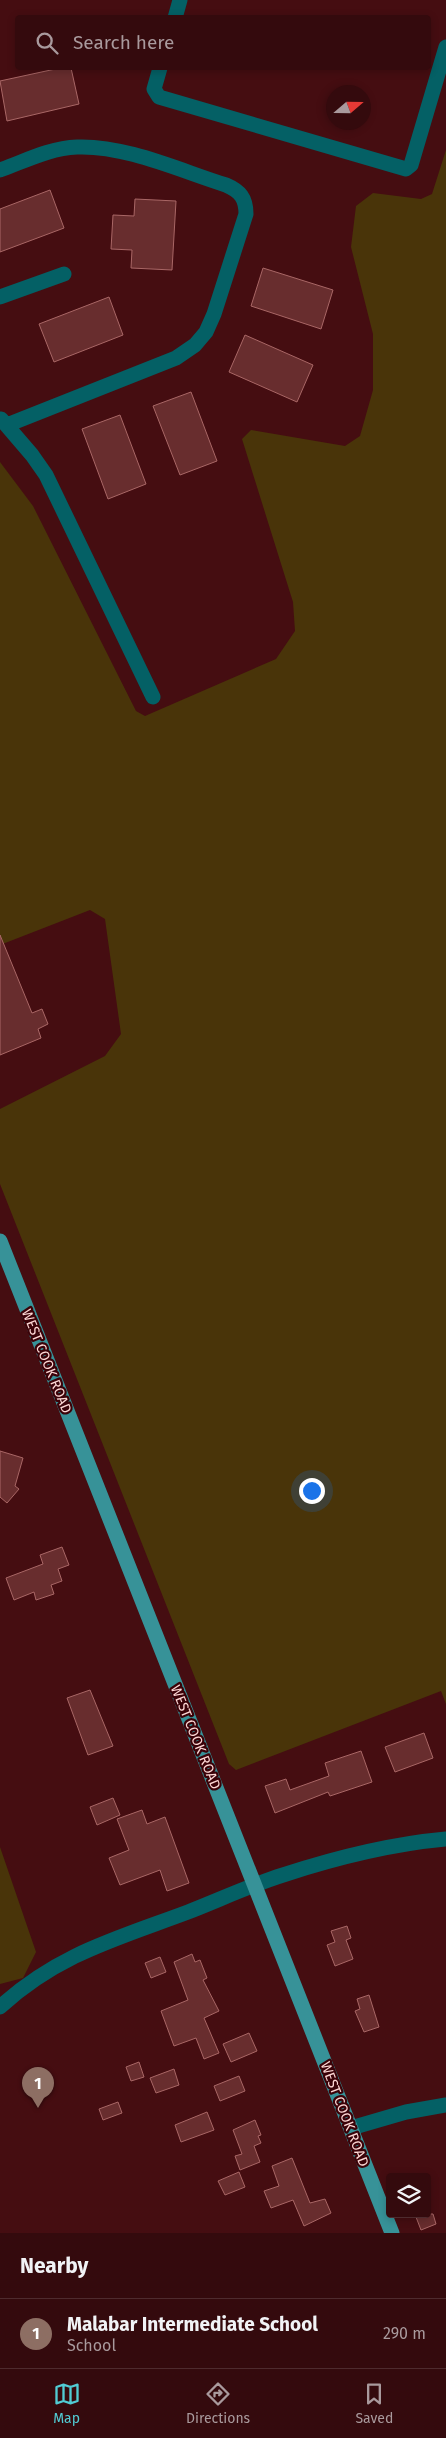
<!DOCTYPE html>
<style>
:root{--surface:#340a0d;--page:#3c1316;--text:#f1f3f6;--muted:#a99a9d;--line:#4e2b2e;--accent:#51ccd4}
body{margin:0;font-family:"Fira Sans",sans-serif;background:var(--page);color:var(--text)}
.controls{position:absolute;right:15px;bottom:15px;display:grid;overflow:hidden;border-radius:5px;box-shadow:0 2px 8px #0003}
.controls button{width:45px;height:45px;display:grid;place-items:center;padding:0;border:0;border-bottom:1px solid var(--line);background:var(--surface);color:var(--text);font:25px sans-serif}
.compass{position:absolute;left:326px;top:85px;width:45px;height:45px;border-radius:50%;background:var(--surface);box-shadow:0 2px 8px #0003;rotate:70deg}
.you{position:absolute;left:311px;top:1490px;width:18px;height:18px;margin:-12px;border:4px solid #fff;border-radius:50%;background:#1a73e8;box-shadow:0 0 0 8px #1a73e833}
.badge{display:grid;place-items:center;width:32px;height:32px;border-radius:50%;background:var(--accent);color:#fff;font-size:16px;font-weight:700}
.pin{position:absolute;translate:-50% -41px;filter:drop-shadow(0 1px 2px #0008)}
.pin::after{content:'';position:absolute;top:26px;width:18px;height:15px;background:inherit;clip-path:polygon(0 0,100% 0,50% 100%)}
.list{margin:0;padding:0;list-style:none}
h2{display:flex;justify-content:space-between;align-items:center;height:65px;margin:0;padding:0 20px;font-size:21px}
h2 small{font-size:16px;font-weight:400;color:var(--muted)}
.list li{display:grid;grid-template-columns:32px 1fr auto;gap:15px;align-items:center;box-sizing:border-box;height:70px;padding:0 20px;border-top:1px solid var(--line)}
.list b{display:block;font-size:19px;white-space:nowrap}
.list p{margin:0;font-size:16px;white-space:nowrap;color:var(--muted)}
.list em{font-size:16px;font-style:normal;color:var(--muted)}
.icon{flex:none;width:28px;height:28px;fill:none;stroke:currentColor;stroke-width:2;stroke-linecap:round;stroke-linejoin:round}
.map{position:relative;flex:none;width:446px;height:2233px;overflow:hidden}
.search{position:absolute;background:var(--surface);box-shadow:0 2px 8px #0003;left:15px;right:15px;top:15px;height:55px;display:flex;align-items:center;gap:12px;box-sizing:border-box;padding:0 18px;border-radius:5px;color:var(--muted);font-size:19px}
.sheet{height:135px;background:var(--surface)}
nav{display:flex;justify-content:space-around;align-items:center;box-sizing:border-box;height:70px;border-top:1px solid var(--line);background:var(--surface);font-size:14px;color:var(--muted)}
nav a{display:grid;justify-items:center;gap:2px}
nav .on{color:var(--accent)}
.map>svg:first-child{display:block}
.green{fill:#493409}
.building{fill:#682d2e;stroke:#a96766}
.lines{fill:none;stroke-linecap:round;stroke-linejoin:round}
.minor{stroke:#046065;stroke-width:15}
.major{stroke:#379298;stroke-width:15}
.labels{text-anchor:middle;stroke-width:4.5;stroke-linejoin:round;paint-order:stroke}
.street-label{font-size:14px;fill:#fed8d6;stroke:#3a0208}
</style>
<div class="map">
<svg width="446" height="2233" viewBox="0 0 446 2233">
<rect width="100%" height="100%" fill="#450d11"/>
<path class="green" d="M446 150V1704L441 1691 236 1770 229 1764 0 1184V1109L105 1056 121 1034 105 919 90 910 0 945V462L33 506 136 711 145 716 276 659 295 631 293 602 242 439 251 430 345 446 360 436 373 390V334L351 247 356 206 373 193 421 199 432 194Z
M0 1847 36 1952 23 1978 0 1984Z"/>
<path class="building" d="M60 68H71L79 104 7 121 0 81Z
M50 190 64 228 0 252V209Z
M135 199 176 201 172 270 131 268 132 250 111 249 113 215 134 216Z
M263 268 333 290 321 329 251 306Z
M109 297 123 335 54 362 39 324Z
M245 335 313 365 297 402 229 372Z
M191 392 217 461 180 475 153 406Z
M120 415 146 484 108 499 82 429Z
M0 935 32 1013 42 1009 48 1024 38 1029 41 1038 0 1055Z
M0 1451 23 1458 15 1486 19 1489 7 1503 0 1497Z
M62 1547 69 1565 58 1569 62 1581 51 1585 54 1594 36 1600 34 1592 14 1600 6 1578 43 1564 40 1555Z
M90 1690 113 1746 88 1755 67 1698Z
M424 1733 433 1758 395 1772 385 1747Z
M361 1751 372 1782 330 1796 328 1792 275 1813 265 1786 286 1779 290 1790 329 1776 325 1763Z
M113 1798 120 1815 97 1825 90 1807Z
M142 1810 147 1824 165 1817 189 1883 167 1891 160 1870 120 1885 109 1858 129 1850 117 1819Z
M347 1926 351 1938 346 1940 353 1959 335 1966 327 1945 335 1942 331 1931Z
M192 1954 195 1962 200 1960 207 1978 203 1980 219 2011 204 2018 219 2053 204 2059 196 2038 174 2046 161 2011 188 2000 174 1962Z
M160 1957 166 1972 151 1978 145 1963Z
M369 1995 379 2027 364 2032 355 2011 360 2009 357 1999Z
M249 2033 257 2051 231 2062 223 2044Z
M139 2062 144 2077 131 2081 126 2067Z
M174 2069 179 2085 156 2093 150 2078Z
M239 2076 245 2091 220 2101 214 2086Z
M118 2102 122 2113 103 2120 99 2109Z
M207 2112 214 2130 181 2142 175 2125Z
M255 2120 261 2135 258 2136 261 2143 254 2146 260 2162 240 2170 235 2156 242 2154 233 2130Z
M292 2158 310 2203 325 2199 331 2213 304 2226 293 2200 271 2208 264 2191 279 2186 272 2166Z
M239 2172 245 2187 225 2195 218 2181Z
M427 2214H433L436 2224 421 2230 416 2217Z"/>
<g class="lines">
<path class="minor" d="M175 18 180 0
M160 68 154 89 159 97 406 169 411 165 446 47
M0 170C25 161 50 148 77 147 125 145 181 171 226 185 240 191 246 198 246 214L214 314 206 332 195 345 176 358 7 425
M0 297 64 274
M1 419 32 455 46 475 153 697
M0 2007C58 1954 116 1939 188 1912 219 1900 251 1885 283 1875 335 1858 391 1844 446 1839
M351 2128 406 2112 446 2105"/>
<path class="major" d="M0 1241 392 2233"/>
</g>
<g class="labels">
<g class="street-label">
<text transform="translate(47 1361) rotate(68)" y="5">WEST COOK ROAD</text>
<text transform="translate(196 1737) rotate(68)" y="5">WEST COOK ROAD</text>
<text transform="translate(345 2114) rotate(69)" y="5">WEST COOK ROAD</text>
</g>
</g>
</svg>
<div class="controls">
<button><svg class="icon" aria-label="layers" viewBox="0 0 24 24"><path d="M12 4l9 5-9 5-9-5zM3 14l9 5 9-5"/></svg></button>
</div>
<svg class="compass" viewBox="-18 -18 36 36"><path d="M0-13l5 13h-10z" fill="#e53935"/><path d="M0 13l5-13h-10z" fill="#a99a9d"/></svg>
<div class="you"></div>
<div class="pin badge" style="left:38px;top:2108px;background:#8d6e63">1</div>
<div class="search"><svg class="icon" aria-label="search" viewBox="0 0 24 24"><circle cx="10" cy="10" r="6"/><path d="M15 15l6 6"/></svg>Search here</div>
</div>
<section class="sheet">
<h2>Nearby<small></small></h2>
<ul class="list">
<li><span class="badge" style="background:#8d6e63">1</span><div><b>Malabar Intermediate School</b><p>School</p></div><em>290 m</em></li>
</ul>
</section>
<nav>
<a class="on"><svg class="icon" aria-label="map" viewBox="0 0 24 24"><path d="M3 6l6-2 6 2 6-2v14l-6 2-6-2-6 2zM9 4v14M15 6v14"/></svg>Map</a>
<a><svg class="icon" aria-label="directions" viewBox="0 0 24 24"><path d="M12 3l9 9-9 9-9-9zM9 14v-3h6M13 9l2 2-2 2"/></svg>Directions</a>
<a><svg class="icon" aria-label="saved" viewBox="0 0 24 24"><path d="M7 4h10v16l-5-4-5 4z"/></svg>Saved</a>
</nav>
